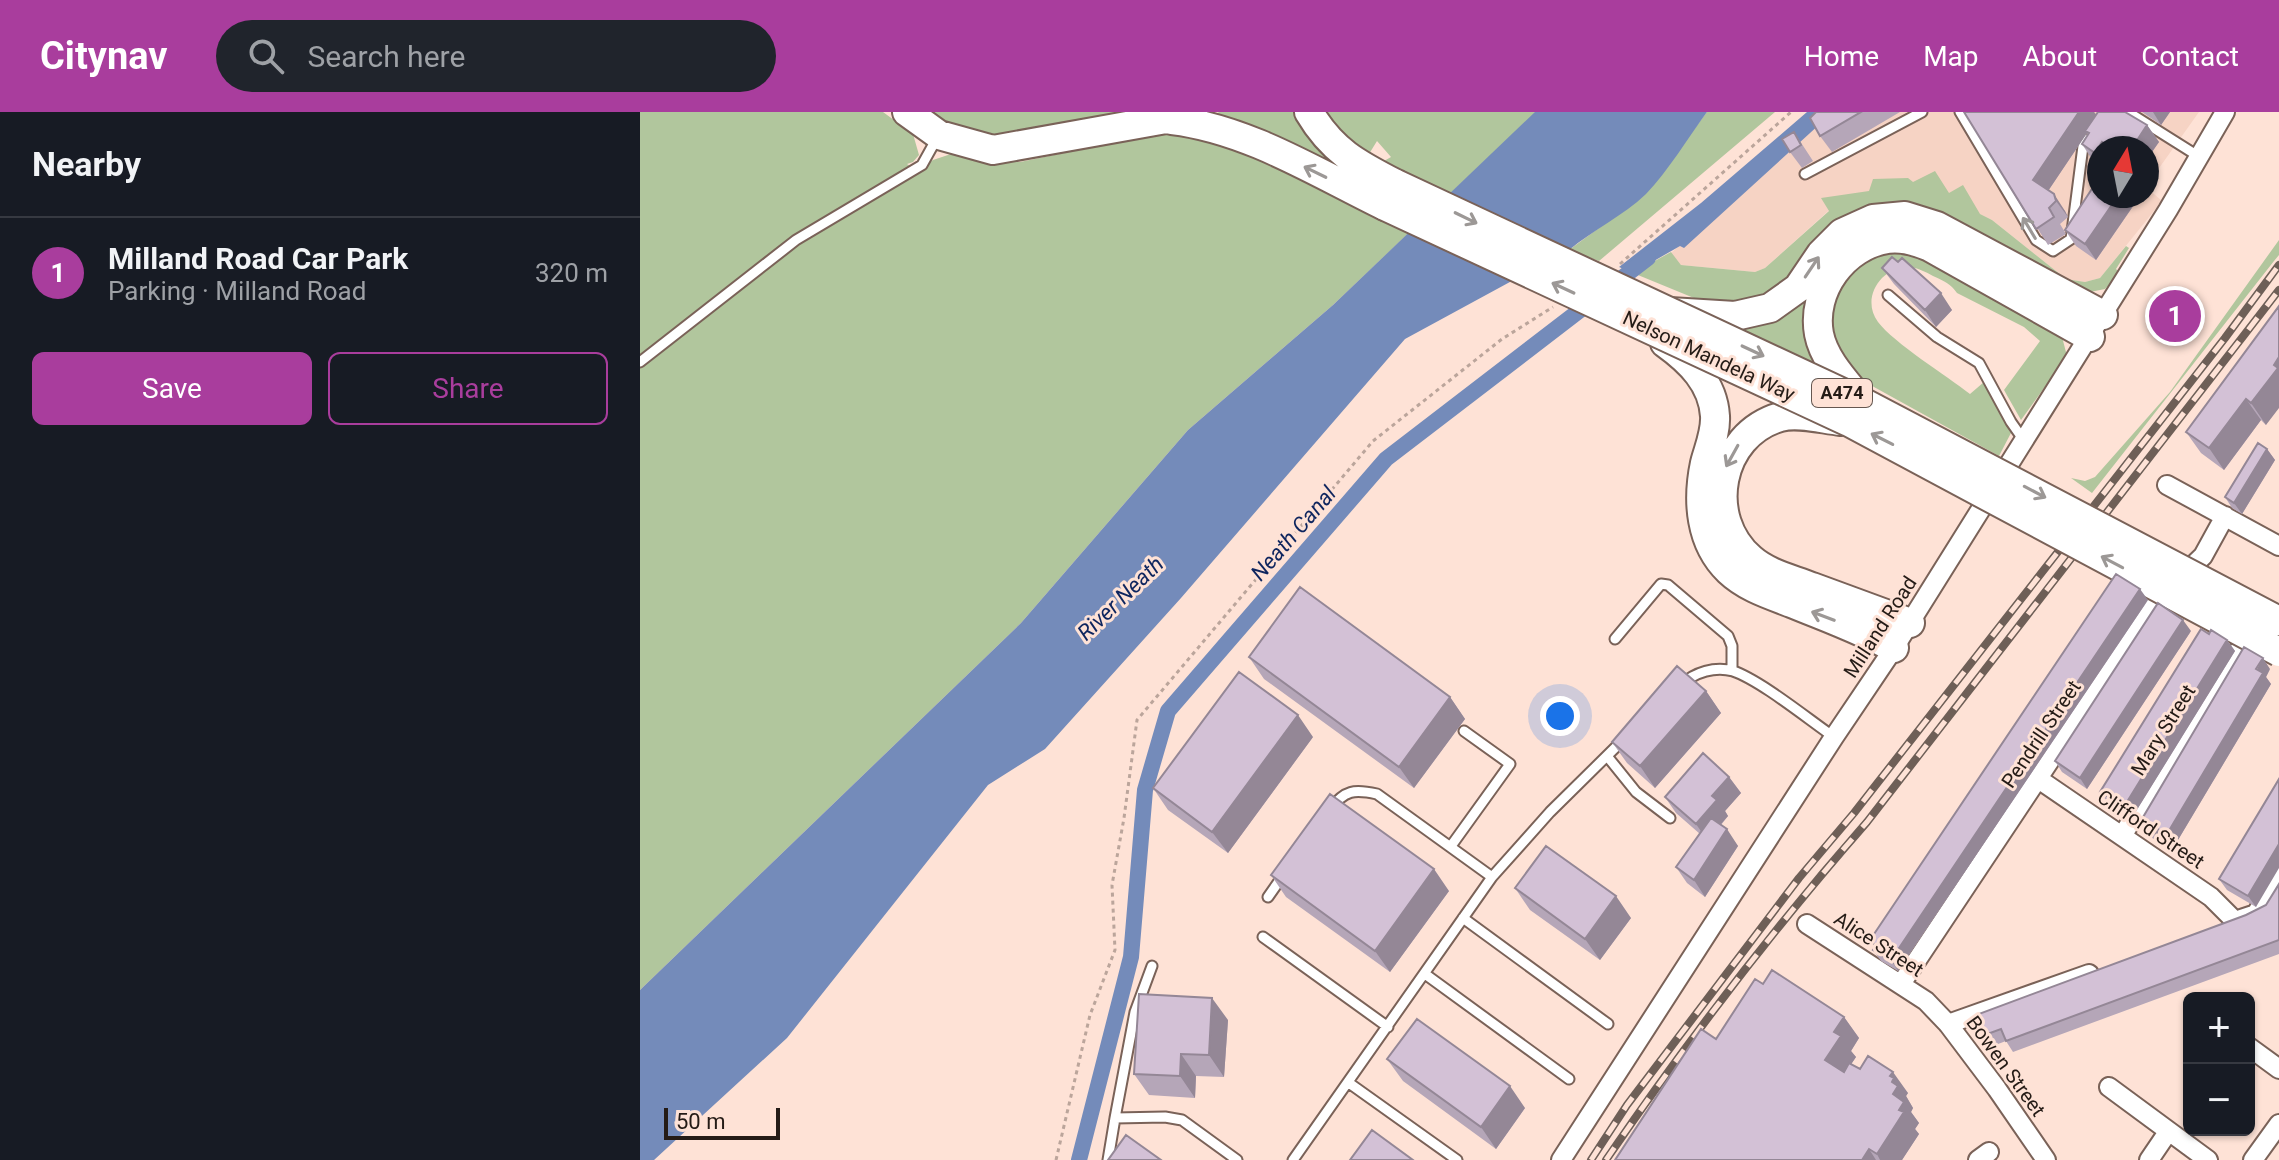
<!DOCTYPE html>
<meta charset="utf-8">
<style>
:root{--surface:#171b24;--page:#20242c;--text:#f1f3f6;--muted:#9ea1a6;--line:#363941;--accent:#a93d9d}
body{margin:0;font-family:Roboto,sans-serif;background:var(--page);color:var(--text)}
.controls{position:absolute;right:24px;bottom:24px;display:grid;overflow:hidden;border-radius:12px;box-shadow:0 2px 6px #0004}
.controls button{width:72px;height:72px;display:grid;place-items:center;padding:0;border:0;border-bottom:2px solid var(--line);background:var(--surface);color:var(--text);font:40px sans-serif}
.compass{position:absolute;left:1447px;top:24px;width:72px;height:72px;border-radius:50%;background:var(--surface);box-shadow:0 2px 6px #0004;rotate:10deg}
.scale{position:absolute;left:24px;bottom:20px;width:116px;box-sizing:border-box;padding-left:8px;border:4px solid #241b16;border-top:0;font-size:22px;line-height:28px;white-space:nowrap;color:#241b16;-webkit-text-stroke:6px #fee2d6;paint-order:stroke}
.you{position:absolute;left:920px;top:604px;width:28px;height:28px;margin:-20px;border:6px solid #fff;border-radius:50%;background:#1a73e8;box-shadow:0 0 0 12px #1a73e833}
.badge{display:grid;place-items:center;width:52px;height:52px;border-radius:50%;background:var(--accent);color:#fff;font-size:26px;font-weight:700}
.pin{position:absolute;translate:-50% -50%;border:4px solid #fff;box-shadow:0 2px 8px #0006}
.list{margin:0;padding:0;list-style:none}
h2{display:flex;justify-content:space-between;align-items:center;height:104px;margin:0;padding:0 32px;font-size:34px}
h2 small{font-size:26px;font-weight:400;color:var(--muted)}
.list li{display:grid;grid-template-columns:52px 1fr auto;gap:24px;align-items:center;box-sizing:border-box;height:112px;padding:0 32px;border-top:2px solid var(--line)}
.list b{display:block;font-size:30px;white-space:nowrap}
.list p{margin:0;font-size:26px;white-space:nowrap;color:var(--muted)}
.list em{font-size:26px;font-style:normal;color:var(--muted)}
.actions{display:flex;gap:16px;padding:24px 32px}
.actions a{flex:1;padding:18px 0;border:2px solid var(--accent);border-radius:12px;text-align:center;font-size:28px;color:var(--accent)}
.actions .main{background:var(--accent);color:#fff}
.icon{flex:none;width:44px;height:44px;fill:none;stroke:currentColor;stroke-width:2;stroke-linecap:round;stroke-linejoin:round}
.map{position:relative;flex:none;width:1639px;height:1048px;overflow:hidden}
header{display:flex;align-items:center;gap:48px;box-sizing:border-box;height:112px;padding:0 40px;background:var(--accent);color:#fff}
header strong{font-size:38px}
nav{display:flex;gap:44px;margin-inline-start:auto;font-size:28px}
.search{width:560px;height:72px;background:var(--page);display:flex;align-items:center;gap:20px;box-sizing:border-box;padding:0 28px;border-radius:44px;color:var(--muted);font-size:30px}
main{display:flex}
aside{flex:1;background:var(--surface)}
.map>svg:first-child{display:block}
.built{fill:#f6d3c4}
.green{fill:#b1c69d}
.water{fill:#748bba}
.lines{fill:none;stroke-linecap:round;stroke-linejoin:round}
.canal{stroke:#748bba;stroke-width:16}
.service-casing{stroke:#7a6258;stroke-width:13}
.minor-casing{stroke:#7a6258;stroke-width:22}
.primary-casing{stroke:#7a6258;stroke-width:32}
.path{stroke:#bba59b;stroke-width:3;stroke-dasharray:4 4;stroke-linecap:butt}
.service{stroke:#fff;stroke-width:9}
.minor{stroke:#fff;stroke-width:18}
.primary{stroke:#fff;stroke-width:28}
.rail-casing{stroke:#6e5f57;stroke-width:8}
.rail{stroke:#fee2d6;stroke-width:5;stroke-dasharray:15;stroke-linecap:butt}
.primary-bridge-casing{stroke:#7a6258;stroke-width:32;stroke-linecap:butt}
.primary-bridge{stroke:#fff;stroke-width:28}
.wall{fill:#b5a6b8}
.shaded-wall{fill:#948796}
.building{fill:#d3c1d6;stroke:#948796;stroke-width:2}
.oneway{stroke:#9c9896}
.labels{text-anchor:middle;stroke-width:6;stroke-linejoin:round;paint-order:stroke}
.shield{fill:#fee2d6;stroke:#655750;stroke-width:2}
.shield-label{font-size:18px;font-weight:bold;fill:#241b16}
.street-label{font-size:20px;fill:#241b16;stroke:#fee2d6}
.water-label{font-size:22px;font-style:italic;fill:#0e255e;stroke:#fee2d6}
</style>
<header>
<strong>Citynav</strong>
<div class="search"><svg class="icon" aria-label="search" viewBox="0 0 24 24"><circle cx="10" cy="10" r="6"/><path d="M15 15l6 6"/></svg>Search here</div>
<nav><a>Home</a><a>Map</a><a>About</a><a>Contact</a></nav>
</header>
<main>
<aside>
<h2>Nearby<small></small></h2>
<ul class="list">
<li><span class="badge">1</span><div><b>Milland Road Car Park</b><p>Parking · Milland Road</p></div><em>320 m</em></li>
</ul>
<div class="actions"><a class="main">Save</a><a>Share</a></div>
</aside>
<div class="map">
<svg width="1639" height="1048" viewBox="0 0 1639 1048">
<rect width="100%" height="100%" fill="#fee2d6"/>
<path class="built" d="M1193 0H1559L1507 73V36H1459V84H1507V76L1522 89 1460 166 1445 170 1426 167 1352 108 1277 72 1196 92 1125 156 1115 160 1041 153 1031 141Z"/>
<path class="green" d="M0 0H243L273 22 279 43 273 50 267 52 278 59 293 48 311 42 333 48 380 50 526 20 589 30 692 79 751 45 737 29 729 42 692 19 679 0H896L693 193 548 318 381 511 0 878Z
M282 0H502L359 26 325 20Z
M579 0H656L703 54 701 60 580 6 576 2Z
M1067 0H1135L959 149 929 138 1005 82Z
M1295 59 1309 81 1323 73 1340 102 1352 108 1426 167 1445 170 1460 166 1486 134 1489 136 1476 157 1480 161 1465 177 1445 181 1312 112 1160 161 1115 192 1071 193 993 161 1031 140 1041 153 1115 160 1125 156 1189 99 1181 86 1229 79 1233 67 1268 66 1273 70Z
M1639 128V143L1634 149 1452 381 1431 366 1445 369 1455 365 1530 280Z
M1265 137 1421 221 1427 244 1381 308 1364 278 1400 229 1384 215 1317 181C1311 172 1304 169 1293 164 1286 160 1278 156 1270 155 1242 153 1220 186 1238 210 1254 231 1307 264 1330 282L1344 270 1372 319 1359 344 1234 275 1215 262 1195 236 1187 213 1201 169 1233 140Z
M1164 182 1171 186 1189 261 1099 216Z"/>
<path class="water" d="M895 0H1067C1048 26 1028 59 1006 82 983 104 953 118 929 138L765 227 541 486 405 637 348 673 147 926 14 1048H0V878L381 511 548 318 693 193Z
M1167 0H1193L1044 136 1040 134 993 161 979 155 1061 91Z"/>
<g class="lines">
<path class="canal" d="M439 1048 491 845 505 678 528 599 746 347 1008 146"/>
<defs>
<path id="service" d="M1320 0 1396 128 1413 139 1431 127 1443 34 1448 27
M1488 0 1558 44
M1165 62 1282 0
M1248 183 1297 225 1339 251 1371 310 1385 330
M0 250 156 128 282 53 297 26
M975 527 1021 472 1028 473 1088 524 1092 534V558
M1041 573C1055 560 1075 554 1093 559 1120 568 1168 607 1194 625
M967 644 996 680 1030 706
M690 697C705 678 714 677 737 682L852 765
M811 734 870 652 824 619
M628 785 642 765
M823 806 968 912
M623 825 748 915
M785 862 929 967
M709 971 817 1048
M475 1006 495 900 512 854
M468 1048 475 1006 525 1005 542 1008 597 1048
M653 1048 852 765 910 700 984 627"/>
<path id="minor" d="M1527 373 1639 434
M1397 666 1571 785 1595 809
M1482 724 1601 535
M1601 807 1616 802 1639 763
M1167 812 1286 889 1308 912 1357 977 1406 1048
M1261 872 1516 489 1563 444 1585 404
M1308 912 1449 862
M1609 935 1639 957
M1469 975 1568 1048
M921 1048 1194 625 1254 536 1528 98 1585 0
M1338 1048 1349 1040
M1509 1048 1528 1020
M1613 1048 1639 1012"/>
<path id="primary" d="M267 0 299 23 353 38 526 7 553 0
M669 0C692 39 717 52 756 72
M532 8C608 17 677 61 745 94
M1030 200 1095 204 1130 196 1158 176 1181 142 1202 121 1233 107 1265 104 1297 114 1463 203
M1025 231C1050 249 1073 271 1075 304 1076 320 1069 336 1065 351 1057 389 1060 431 1089 459 1107 476 1131 483 1154 492 1188 506 1222 518 1254 536
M1222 290C1206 270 1184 248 1179 222 1171 179 1204 133 1248 127 1263 125 1276 129 1290 135L1450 225
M1201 309C1182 307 1158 300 1140 305 1078 323 1063 406 1111 447 1128 462 1152 467 1172 475 1205 487 1237 499 1270 511"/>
</defs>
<use href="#service" class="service-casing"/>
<use href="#minor" class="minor-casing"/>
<use href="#primary" class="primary-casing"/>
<path class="path" d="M980 152 1151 0
M416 1048 450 903 475 838 472 773 484 706 497 608 733 329 862 227 913 195"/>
<use href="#service" class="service"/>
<use href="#minor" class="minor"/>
<use href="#primary" class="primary"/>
<defs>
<path id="rail" d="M951 1048 987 993 1159 766 1214 701 1585 226 1639 153
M966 1048C1046 931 1134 816 1227 710L1639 178"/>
</defs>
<use href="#rail" class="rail-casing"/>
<use href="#rail" class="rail"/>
<defs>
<path id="primary-bridge" d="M756 72 1222 290 1639 509
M745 94 1209 310 1639 540"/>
</defs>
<use href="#primary-bridge" class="primary-bridge-casing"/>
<use href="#primary-bridge" class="primary-bridge"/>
</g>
<path class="wall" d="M1176 0H1260L1192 40 1180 24Z
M1324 0H1454L1456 3 1507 13 1519 30 1507 47V36H1459V52L1453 49 1442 32 1448 23 1447 21 1408 79 1425 99 1428 105 1420 112 1426 122 1408 133Z
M1502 0H1530L1521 13Z
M1154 20 1173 49 1162 56 1150 40Z
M1459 84H1500L1456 148 1436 134 1425 118Z
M1258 150 1312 198 1296 215 1254 172 1242 156Z
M1639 194 1626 313 1621 308 1584 358 1561 341 1546 320Z
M1627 337 1635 348 1602 402 1592 396 1585 385Z
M1508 488 1258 859 1241 849 1233 838 1235 835 1230 828Z
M1551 519 1447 677 1422 660 1415 649Z
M1569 522 1587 528 1595 539 1490 709 1475 700 1460 680Z
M609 545 810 585 825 607 774 676 624 567Z
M1630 557 1626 565 1631 572 1535 733 1524 727 1521 731 1507 723 1499 712Z
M1066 579 1081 601 1015 676 987 651 972 630Z
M673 625 588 741 528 698 513 676Z
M1089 665 1101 681 1085 699 1088 704 1081 713 1098 734 1065 785 1047 771 1036 755 1060 722 1036 701 1025 685Z
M1639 667 1616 795 1587 778 1579 767Z
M631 763 809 779 750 860 646 785Z
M1639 772V842L1373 940 1366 929 1350 935 1342 924 1626 793Z
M875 776 991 806 960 848 890 798Z
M1123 872 1204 905 1219 926 1211 939 1216 945 1211 952 1220 957 1268 981 1266 984 1273 996 1271 1000 1279 1011 1275 1017 1279 1022 1262 1048H975Z
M588 908 584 965 556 964 555 986 509 983 494 962Z
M747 947 885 996 856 1037 763 969Z"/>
<path class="shaded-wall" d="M1439 0H1454L1458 5 1445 19 1447 21 1404 85 1393 68Z
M1513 0H1530L1521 13Z
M1507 13 1519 30 1507 47V36H1492Z
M1462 30 1466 36H1459V47L1455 41Z
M1507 50 1516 62 1507 75Z
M1414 82 1425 99 1428 105 1416 89Z
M1478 84H1500L1456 148 1445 132Z
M1301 181 1312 198 1296 215 1285 198Z
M1639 245V296L1626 313 1611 291Z
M1606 287 1621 308 1584 358 1569 336Z
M1627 337 1635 348 1602 402 1594 391Z
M1500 477 1508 488 1258 859 1251 848Z
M1543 508 1551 519 1447 677 1440 666Z
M1587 528 1595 539 1490 709 1482 698Z
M1623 546 1630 557 1626 565 1631 572 1535 733 1527 722Z
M1066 579 1081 601 1015 676 1000 654Z
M810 585 825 607 774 676 759 655Z
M658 603 673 625 588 741 572 720Z
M1089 665 1101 681 1085 699 1088 704 1067 728 1056 712 1072 684Z
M1516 716 1524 727 1521 731 1513 720Z
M1087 717 1098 734 1065 785 1054 768Z
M1639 732V756L1616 795 1608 784Z
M794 757 809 779 750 860 735 839Z
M976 784 991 806 960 848 945 827Z
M572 886 588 908 584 965 569 943Z
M1204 905 1219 926 1211 939 1216 945 1200 969 1185 948 1194 920Z
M541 942 556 964 555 986 540 964Z
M1253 960 1268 981 1266 984 1273 996 1271 1000 1279 1011 1275 1017 1279 1022 1262 1048H1240L1237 1042 1259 998 1253 982 1250 964Z
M870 974 885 996 856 1037 841 1015Z
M1229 1037 1236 1048H1222Z"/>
<path class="building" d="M1176 0H1221L1180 24 1170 6Z
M1324 0H1439L1393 68 1414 82 1416 89 1409 96 1414 105 1396 117Z
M1458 0H1485L1507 13 1492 36H1471L1462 30 1455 41 1442 32 1449 21 1445 19Z
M1154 20 1161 33 1150 40 1142 27Z
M1459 66V84H1478L1445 132 1425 118Z
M1252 145 1258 150 1262 146 1301 181 1285 198 1242 156Z
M1639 194V245L1634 253 1638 256 1611 291 1606 287 1569 336 1546 320Z
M1618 331 1627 337 1594 391 1585 385Z
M1476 462 1500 477 1251 848 1233 838 1236 834 1230 828Z
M660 475 810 585 759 655 609 545Z
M1518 491 1543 508 1440 666 1415 649Z
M1561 517 1569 522 1571 518 1587 528 1482 698 1467 689 1469 685 1460 680Z
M1604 535 1623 546 1616 557 1623 561 1527 722 1516 716 1513 720 1499 712Z
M1037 554 1066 579 1000 654 972 630Z
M599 560 658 603 572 720 513 676Z
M1063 641 1089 665 1072 684 1077 688 1056 712 1025 685Z
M1639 667V732L1608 784 1579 767Z
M690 682 794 757 735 839 631 763Z
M1071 706 1087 717 1054 768 1036 755Z
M906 734 976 784 945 827 875 776Z
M1639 772V828L1366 929 1361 917 1342 924 1336 903 1606 803 1626 793Z
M1132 858 1204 905 1194 920 1201 924 1185 948 1204 960 1209 951 1220 957 1228 944 1253 960 1250 964 1254 966 1252 970 1258 974 1253 982 1264 990 1259 998 1264 1000 1237 1042 1229 1037 1222 1048H975L1061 917 1076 927 1115 867 1123 872Z
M499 882 572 886 569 943 541 942 540 964 494 962Z
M777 907 870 974 841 1015 747 947Z
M732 1018 773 1048H710Z
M486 1023 521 1048H468Z"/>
<defs><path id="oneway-shaft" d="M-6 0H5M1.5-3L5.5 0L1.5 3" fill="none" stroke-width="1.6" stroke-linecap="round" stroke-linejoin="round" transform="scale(2)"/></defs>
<g class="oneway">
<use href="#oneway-shaft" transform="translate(675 60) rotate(-154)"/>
<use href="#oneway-shaft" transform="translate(826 106) rotate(26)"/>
<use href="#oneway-shaft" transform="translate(1389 116) rotate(-121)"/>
<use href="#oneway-shaft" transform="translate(1172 155) rotate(-56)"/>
<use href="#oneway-shaft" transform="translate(923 176) rotate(-155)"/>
<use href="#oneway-shaft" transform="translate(1113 239) rotate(25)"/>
<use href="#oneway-shaft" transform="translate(1242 327) rotate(-153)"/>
<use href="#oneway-shaft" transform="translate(1092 344) rotate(119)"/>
<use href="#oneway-shaft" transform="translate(1395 380) rotate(28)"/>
<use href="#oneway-shaft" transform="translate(1472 450) rotate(-152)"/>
<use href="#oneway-shaft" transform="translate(1183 504) rotate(-159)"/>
</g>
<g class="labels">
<rect class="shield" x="1172" y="267" width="60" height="28" rx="6"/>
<g class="shield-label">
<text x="1202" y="287">A474</text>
</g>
<g class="street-label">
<text transform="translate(1069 244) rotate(25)" y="7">Nelson Mandela Way</text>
<text transform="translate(1240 515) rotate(-57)" y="7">Milland Road</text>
<text transform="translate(1523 618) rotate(-58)" y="7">Mary Street</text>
<text transform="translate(1401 622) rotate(-56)" y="7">Pendrill Street</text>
<text transform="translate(1511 717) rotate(34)" y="7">Clifford Street</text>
<text transform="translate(1239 832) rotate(33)" y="7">Alice Street</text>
<text transform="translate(1366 954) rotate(54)" y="7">Bowen Street</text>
</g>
<g class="water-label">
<text transform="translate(653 421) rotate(-49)" y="8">Neath Canal</text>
<text transform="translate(480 486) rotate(-44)" y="8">River Neath</text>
</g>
</g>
</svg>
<div class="controls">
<button>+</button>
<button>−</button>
</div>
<svg class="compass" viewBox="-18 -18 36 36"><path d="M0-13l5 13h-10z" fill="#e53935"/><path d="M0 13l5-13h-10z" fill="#9ea1a6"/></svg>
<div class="scale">50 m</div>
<div class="you"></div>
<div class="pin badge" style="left:1535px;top:204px">1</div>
</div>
</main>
